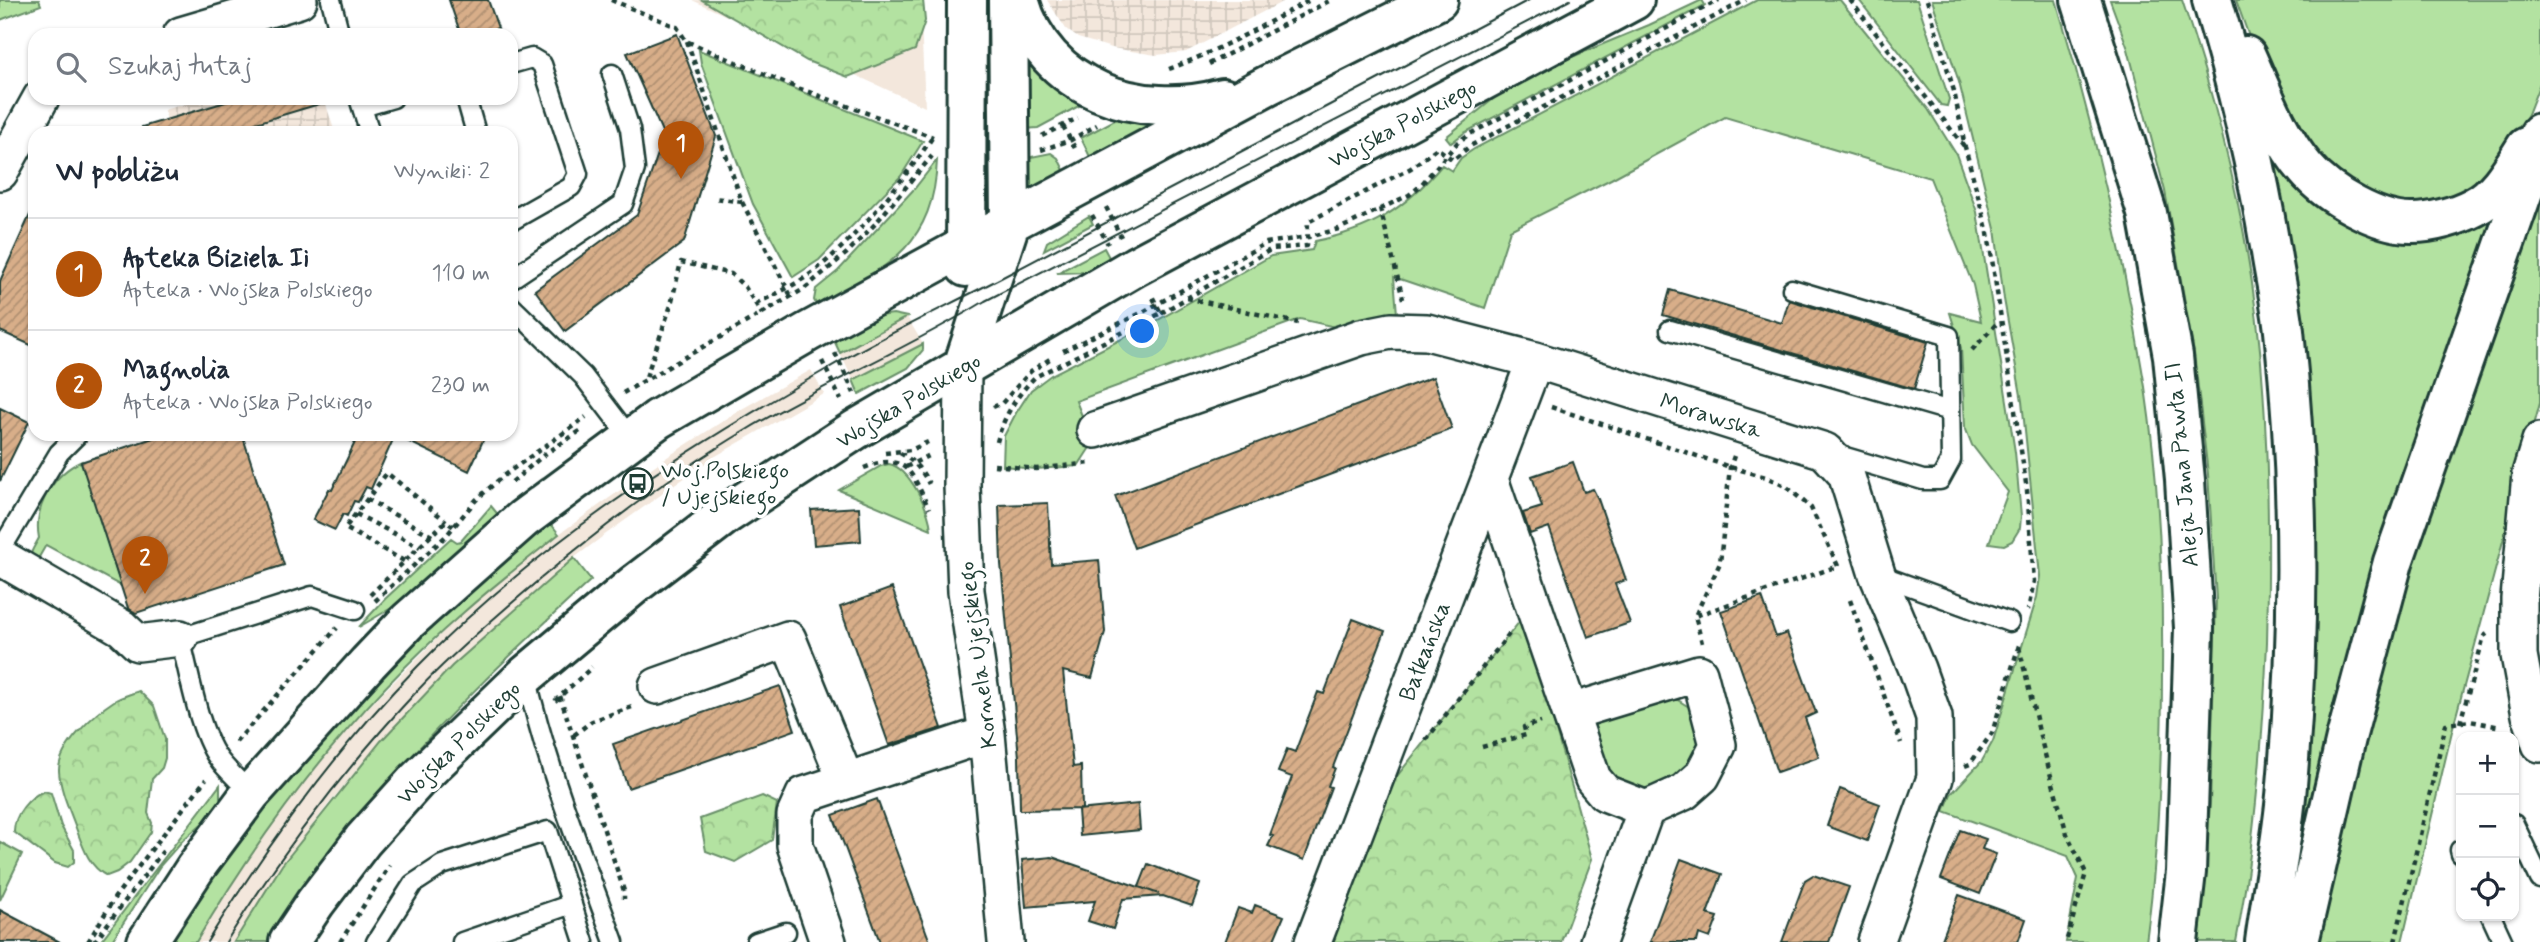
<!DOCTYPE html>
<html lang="pl">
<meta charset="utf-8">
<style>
:root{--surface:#fff;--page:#f6f6f7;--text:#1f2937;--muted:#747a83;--line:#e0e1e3;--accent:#b45309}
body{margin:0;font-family:Mynerve,sans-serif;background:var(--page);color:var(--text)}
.controls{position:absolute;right:21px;bottom:21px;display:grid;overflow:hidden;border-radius:14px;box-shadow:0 2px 5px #0004}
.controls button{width:63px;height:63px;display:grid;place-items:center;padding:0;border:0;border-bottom:2px solid var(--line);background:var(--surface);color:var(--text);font:35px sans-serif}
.you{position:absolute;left:1143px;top:332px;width:24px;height:24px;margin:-18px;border:5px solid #fff;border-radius:50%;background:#1a73e8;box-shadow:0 0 0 10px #1a73e833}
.badge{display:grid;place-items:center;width:46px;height:46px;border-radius:50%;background:var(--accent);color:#fff;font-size:23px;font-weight:700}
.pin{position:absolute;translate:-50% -58px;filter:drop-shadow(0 2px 4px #0008)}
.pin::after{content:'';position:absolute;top:37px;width:24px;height:21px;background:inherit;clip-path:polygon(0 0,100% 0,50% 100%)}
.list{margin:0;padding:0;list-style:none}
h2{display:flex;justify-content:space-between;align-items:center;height:91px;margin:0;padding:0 28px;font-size:30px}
h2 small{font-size:23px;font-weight:400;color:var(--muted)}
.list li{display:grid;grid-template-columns:46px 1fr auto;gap:21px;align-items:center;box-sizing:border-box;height:112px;padding:0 28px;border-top:2px solid var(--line)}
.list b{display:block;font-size:26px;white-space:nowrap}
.list p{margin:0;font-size:23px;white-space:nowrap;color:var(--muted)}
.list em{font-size:23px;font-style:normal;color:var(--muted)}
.icon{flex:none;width:38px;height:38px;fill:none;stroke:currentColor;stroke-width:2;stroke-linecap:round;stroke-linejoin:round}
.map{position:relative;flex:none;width:2540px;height:942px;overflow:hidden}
.search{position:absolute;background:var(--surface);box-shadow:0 2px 5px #0004;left:28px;top:28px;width:490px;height:77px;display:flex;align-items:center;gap:18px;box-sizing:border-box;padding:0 24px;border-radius:21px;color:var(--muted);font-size:26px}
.panel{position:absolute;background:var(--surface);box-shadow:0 2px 5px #0004;left:28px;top:126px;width:490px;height:315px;border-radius:21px}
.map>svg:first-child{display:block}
.built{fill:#f3e7dc}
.industrial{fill:url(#industrial-grid)}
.grass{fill:#b3e2a1;stroke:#69906a;stroke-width:2}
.forest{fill:url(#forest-crowns);stroke:#69906a;stroke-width:2}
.building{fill:url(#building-hatch);stroke:#1f3d34;stroke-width:2}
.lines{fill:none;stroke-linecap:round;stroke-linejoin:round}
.service-casing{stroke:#1f3d34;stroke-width:23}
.minor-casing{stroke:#1f3d34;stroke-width:40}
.tertiary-casing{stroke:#1f3d34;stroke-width:44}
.primary-casing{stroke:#1f3d34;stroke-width:44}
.path{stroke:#1f3d34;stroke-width:4.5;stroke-dasharray:5 5;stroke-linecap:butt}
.service{stroke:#fff;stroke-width:18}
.minor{stroke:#fff;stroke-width:35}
.tertiary{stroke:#fff;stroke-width:38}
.primary{stroke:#fff;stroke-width:38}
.tram{stroke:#1f3d34;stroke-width:2}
.labels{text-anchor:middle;stroke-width:7;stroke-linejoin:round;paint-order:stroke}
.street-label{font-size:23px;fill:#1f3d34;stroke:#fff}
.poi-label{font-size:23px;fill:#1f3d34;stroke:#fff;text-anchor:start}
</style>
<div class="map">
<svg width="2540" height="942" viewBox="0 0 2540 942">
<defs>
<pattern id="industrial-grid" width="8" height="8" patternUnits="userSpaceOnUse" patternTransform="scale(1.75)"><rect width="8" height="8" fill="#f3e7dc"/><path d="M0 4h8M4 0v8" fill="none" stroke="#d0c7bd"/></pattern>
<pattern id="forest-crowns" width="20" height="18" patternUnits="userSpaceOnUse" patternTransform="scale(1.75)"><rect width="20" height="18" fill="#b3e2a1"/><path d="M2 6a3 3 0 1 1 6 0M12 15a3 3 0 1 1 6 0" fill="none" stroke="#9ac38b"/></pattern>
<pattern id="building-hatch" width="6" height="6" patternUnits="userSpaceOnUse" patternTransform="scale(1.75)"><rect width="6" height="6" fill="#d8ae89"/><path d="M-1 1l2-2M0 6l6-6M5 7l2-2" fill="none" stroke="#af8f71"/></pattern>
</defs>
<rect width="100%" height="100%" fill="#fff"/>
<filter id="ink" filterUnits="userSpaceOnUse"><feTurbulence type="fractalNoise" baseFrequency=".0143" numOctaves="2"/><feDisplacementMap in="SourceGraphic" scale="14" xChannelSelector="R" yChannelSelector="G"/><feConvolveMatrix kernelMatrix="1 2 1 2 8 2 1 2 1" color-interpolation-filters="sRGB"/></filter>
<g filter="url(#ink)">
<path class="built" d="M692 0H920L925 107Z
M907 317 923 344 853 380 840 353Z
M811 370 824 394 714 457 606 534 574 558 452 666 381 741 327 806 282 865 234 942H196L253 852 304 783 352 724 463 612 559 534 661 461 740 410Z"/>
<path class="industrial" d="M1047 0H1286L1186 52 1156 55 1112 48 1078 38 1066 29Z
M205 98H324L335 133H171L164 110Z"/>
<path class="grass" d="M0 0H39L41 5 0 20Z
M1702 0 1705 5 1464 133 1451 143 1446 137 1507 88 1531 74 1649 25Z
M1757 0H1840L1928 109 1956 154 1977 212 2015 452 2021 516 2020 528 2012 541 2004 545 1989 543 2008 492 1972 445 1965 427 1961 348 1950 313 1981 321 1973 285 1930 178 1725 117 1611 179 1510 230 1485 308 1394 277 1397 314 1349 330 1300 319 1076 401 1093 443 1078 466 1036 469 1003 466 1004 436 1016 413 1031 390 1051 375 1149 325 1271 256 1312 250 1315 241C1371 230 1405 209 1442 165L1452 171 1461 158 1474 149Z
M1859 0H1917L1949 99 1947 106 1941 105Z
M1932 0H2056C2094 127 2124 256 2145 387 2159 481 2163 578 2162 672 2162 762 2158 853 2146 942H2066L2078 878 2068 856 1944 811 1951 794 1982 761 1993 741 2037 597 2040 576 2022 401 2004 299 1995 229 1959 82Z
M2110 0H2182C2224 124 2255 257 2263 388 2269 472 2269 557 2267 642 2263 742 2255 843 2236 942H2199L2210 804 2216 599 2208 474 2194 353 2165 191 2128 49Z
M2236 0H2540V83L2528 114 2507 154 2478 184 2448 199 2422 206 2388 204 2323 173 2267 87Z
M1024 49 1088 101 1038 128 1024 129Z
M699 50 923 141 901 176 819 260 793 277 753 204 701 63Z
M1126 114 1165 118 1091 159 1081 138Z
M1051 153 1058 158 1065 172 1030 191 1027 190 1026 158Z
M2273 159 2321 208 2373 232 2520 185 2282 942 2309 637 2310 400Z
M937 160C934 247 885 269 817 306L814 300 816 289 838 271 915 188Z
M2540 184V403L2453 727 2402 942H2310L2377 650Z
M1089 216 1093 224 1044 250 1047 242Z
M1104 248 1111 261 1090 272 1057 273Z
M893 314 907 317 840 353 831 334 865 318Z
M923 344V350L908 368 859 394 853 380Z
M82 461 121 586 46 545 35 564C26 555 34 548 39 538 33 507 53 474 82 461Z
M889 464C910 468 929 510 931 529L839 490 881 466Z
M491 506 500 517 410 597 359 627 385 599 451 538 457 542 461 541Z
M547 519 559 534C527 560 494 585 464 612 357 705 268 820 196 942H166L235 838 425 626Z
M574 558 591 580C518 647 445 716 380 792 340 839 305 891 270 942H234L282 865 381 741 452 666Z
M1668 694 1697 712 1705 731 1686 769 1649 792 1598 772 1608 768 1591 724Z
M220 785V804L212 815 183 840 160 866 111 942H100Z
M0 842 22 854 0 900Z"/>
<path class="forest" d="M702 0H923L925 21 915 50 848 77 807 61Z
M1524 616 1592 859 1561 942H1333L1386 790Z
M139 691 154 706 165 739V758L162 768 152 779 148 813 152 823 151 832 130 862 117 872 107 876C89 867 83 847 76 828 70 811 60 790 59 771 58 747 94 714 114 701 121 697 131 694 139 691Z
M44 791 51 793 61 826 74 850V862L68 867 55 863 14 832C14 814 29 797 44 791Z
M762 796 777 803 772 840 735 862 706 851 700 819Z"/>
<path class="building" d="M449 0H488L498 28 479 35H461Z
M677 34 716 136 684 242 565 331 535 290 637 215 664 136 627 53Z
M239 98H318L319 104 223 133H143L142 127Z
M35 204V347L0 331V281Z
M1670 290 1782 323 1789 300 1928 342 1914 389 1663 315Z
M1433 377 1452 429 1134 548 1115 496Z
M0 408 29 422 0 481Z
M165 434H242L284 565 136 613 128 608 81 462Z
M359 434H486L469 471 395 435 371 489 366 487 358 502 354 501 347 516 343 514 335 530 313 520 329 489 332 490Z
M1573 462 1584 492 1593 489 1598 499 1626 580 1615 584 1630 623 1588 637 1549 527 1530 534 1523 513 1542 507 1532 476Z
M1048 503 1051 564 1099 560 1105 632 1092 678 1063 671 1073 767 1081 766 1082 809 1020 810 1019 757 1001 564 999 505Z
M859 507 861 541 814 545 811 510Z
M892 588 942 728 889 745 840 607Z
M1762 597 1776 637 1787 633 1816 713 1805 718 1819 757 1777 772 1721 611Z
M1353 619 1385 631 1333 767 1335 768 1328 786 1331 787 1304 860 1268 846 1273 836 1270 835 1292 777 1278 772 1287 749 1295 752 1318 692 1324 694Z
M780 686 795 730 628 788 613 744Z
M1840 789 1880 804 1867 841 1827 826Z
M877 799 930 942H880L833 815Z
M1138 804 1140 830 1080 836 1078 810Z
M1960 830 1986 839 1982 849 1996 854 1980 894 1941 879Z
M1052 857 1159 894 1139 887 1148 864 1200 884 1192 906 1163 896 1123 899 1113 929 1088 921 1095 901 1026 907 1022 860Z
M1681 859 1722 874 1707 914 1718 917 1710 938 1699 934 1697 942H1650Z
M1813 875 1849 887 1829 942H1782L1805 880Z
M1959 895 2026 919 2018 942H1941Z
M1255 905 1284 916 1273 942H1225L1238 908 1252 913Z
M0 910 60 942H0Z"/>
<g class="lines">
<defs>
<path id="service" d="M331 0 340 35
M511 64 532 58 542 64 578 174 571 187 511 221
M359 98 370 133
M466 98 476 133
M362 107 393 98
M511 279 623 204 635 169 630 129 612 74
M1792 289 1949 336 1951 460 1940 480H1923L1835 454
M511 306 583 376 631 439
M1670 330 1950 411
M0 551 59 453 78 434
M1877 574 2009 622
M526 675C546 766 582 854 614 942
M251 793C241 783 230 773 221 762 199 736 189 671 180 638L312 596 355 610
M2514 824 2540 879
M2460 850 2461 854
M2491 916 2503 942
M376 942 413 884 442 865 548 831 584 942
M462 942 572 904
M756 942 786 932"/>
<path id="minor" d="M181 35 299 0
M0 172 41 98
M963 367 962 486 966 591 987 734 1006 942
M1095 430 1361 337 1391 331 1427 332 1535 360 1825 451 1846 474 1877 574 1917 669 1934 717 1935 778 1876 942
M2540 441 2530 474 2519 599V655L2530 715 2540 744
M1490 479 1593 779 1605 793 1646 809 1684 792 1702 776 1718 745 1699 673 1571 712
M0 557 122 628 138 643 180 638
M657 686 788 639 846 781 987 734
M828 942 795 845V815L804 795 846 781
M1313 942 1535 360
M1598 942 1646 809"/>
<path id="tertiary" d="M1019 0C1044 90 1140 121 1223 98
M966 267 967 0
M963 367 1010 223 1008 0
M147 942 196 867 251 793 368 663 408 621 523 519 658 419 808 332 966 246 1268 85 1438 0
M289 942 315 903 363 840 416 781 526 675 635 584 728 513 855 430 1136 266 1634 0"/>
<path id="primary" d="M2081 0 2147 213 2173 356 2185 480 2194 628 2186 872 2178 942
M2212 0C2237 83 2257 167 2271 252 2275 278 2281 304 2284 331 2300 481 2300 634 2287 785 2283 837 2272 890 2265 942
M2246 56C2263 94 2279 138 2306 169 2328 195 2378 224 2413 223 2432 223 2457 216 2474 207 2498 195 2512 169 2526 147
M2299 942 2346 738 2393 562 2528 177 2540 133"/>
</defs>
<use href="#service" class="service-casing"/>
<use href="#minor" class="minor-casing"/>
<use href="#tertiary" class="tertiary-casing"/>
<use href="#primary" class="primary-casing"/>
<path class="path" d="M611 0 677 27 686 41 795 87 933 137
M1850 0 1964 146
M1927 0 1954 91 1965 147 1988 233 2027 490 2034 581 2028 610
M687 41 742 202 715 198
M1209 64 1331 0
M1169 69C1218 51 1264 25 1310 0
M1063 126 1076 150
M1042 136 1078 118
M1041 150 1071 140 1097 125
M742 202 791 296
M1106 207 1121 237
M1380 208 1403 299
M1092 215 1108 244
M1187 298 1298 323
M756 304C775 294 796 285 813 272 854 241 903 181 932 138
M1161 313 1272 249 1307 246 1308 222 1411 168 1437 148 1453 160 1470 146 1746 0
M1972 350 1999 321
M1063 351 1143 312 1266 243 1308 237 1339 229 1409 195 1420 186 1458 142 1468 135 1719 0
M835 353 854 393
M822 361 841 400
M646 377 671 305 681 262 731 274 745 287 762 314
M623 393 804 289 847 253 875 224 932 156
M993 407 1002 403 1031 371 1053 357
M1551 407 1730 467 1766 477 1787 487 1811 508 1838 566 1695 616
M997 442C1003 417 1017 395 1035 377L1161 313 1151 294
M885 453 911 450 930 441
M900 453C914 461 922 470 929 484
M994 465 1036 469 1091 463
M906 467 930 455
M864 468C907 450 913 475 929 509
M512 482 545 454 583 429
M367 499 432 536
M356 514 420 547
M404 561 345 528 387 473 446 521
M370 595 446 521 455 528
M1850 600 1901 743
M375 601 446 536 476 500 503 476 586 417
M1702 643 1695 616 1720 563 1730 467 1734 456
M2019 647 2041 740 2067 834 2086 873 2066 942
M560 696 624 891V899
M555 701 592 667
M2460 723 2484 636 2487 634
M574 735 592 721 635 706
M1426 740 1509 634
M236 742 337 628
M1482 747 1526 735 1524 727 1541 722
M1965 766 1970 764 1992 733 2020 642
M88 942 115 897 206 779
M94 942 163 851
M340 942 390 865
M2395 942 2446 724 2470 721 2501 727"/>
<use href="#service" class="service"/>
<use href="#minor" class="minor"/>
<use href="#tertiary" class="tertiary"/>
<use href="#primary" class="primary"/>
<path class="tram" d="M207 942C268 844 336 749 418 666 537 544 678 454 825 370 882 336 943 308 1001 278 1177 185 1353 93 1529 0
M226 942C281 853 346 767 418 690 445 661 476 634 506 608 582 542 662 480 748 429 825 383 909 348 985 301L1570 0"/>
</g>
</g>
<defs>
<symbol id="bus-ring" viewBox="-11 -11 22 22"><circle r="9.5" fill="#fff" stroke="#1f3d34" stroke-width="1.5"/><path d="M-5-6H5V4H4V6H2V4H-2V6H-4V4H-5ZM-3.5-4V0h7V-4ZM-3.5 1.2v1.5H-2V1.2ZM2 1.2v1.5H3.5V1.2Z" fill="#1f3d34"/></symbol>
</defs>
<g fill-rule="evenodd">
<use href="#bus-ring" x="620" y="466" width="35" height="35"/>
</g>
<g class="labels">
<g class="street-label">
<text transform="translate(1402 123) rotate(-28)" y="8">Wojska Polskiego</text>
<text transform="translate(908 400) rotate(-31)" y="8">Wojska Polskiego</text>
<text transform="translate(1711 415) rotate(17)" y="8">Morawska</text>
<text transform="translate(2181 465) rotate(-95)" y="8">Aleja Jana Pawła II</text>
<text transform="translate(1424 651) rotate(-69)" y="8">Bałkańska</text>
<text transform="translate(977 655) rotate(-97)" y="8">Kornela Ujejskiego</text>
<text transform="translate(458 742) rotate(-45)" y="8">Wojska Polskiego</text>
</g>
<g class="poi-label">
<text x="661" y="478">Woj.Polskiego<tspan x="661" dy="26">/ Ujejskiego</tspan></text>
</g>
</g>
</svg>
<div class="controls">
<button>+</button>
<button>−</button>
<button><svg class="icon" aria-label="locate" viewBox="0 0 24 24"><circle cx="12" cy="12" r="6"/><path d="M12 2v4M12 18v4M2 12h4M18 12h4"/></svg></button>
</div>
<div class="you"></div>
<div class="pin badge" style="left:681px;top:179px">1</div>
<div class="pin badge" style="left:145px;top:594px">2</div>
<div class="search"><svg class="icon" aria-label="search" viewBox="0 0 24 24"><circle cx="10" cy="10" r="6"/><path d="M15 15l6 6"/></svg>Szukaj tutaj</div>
<section class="panel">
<h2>W pobliżu<small>Wyniki: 2</small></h2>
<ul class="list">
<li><span class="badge">1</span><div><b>Apteka Biziela Ii</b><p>Apteka · Wojska Polskiego</p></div><em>110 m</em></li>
<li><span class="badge">2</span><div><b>Magnolia</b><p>Apteka · Wojska Polskiego</p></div><em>230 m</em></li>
</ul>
</section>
</div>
